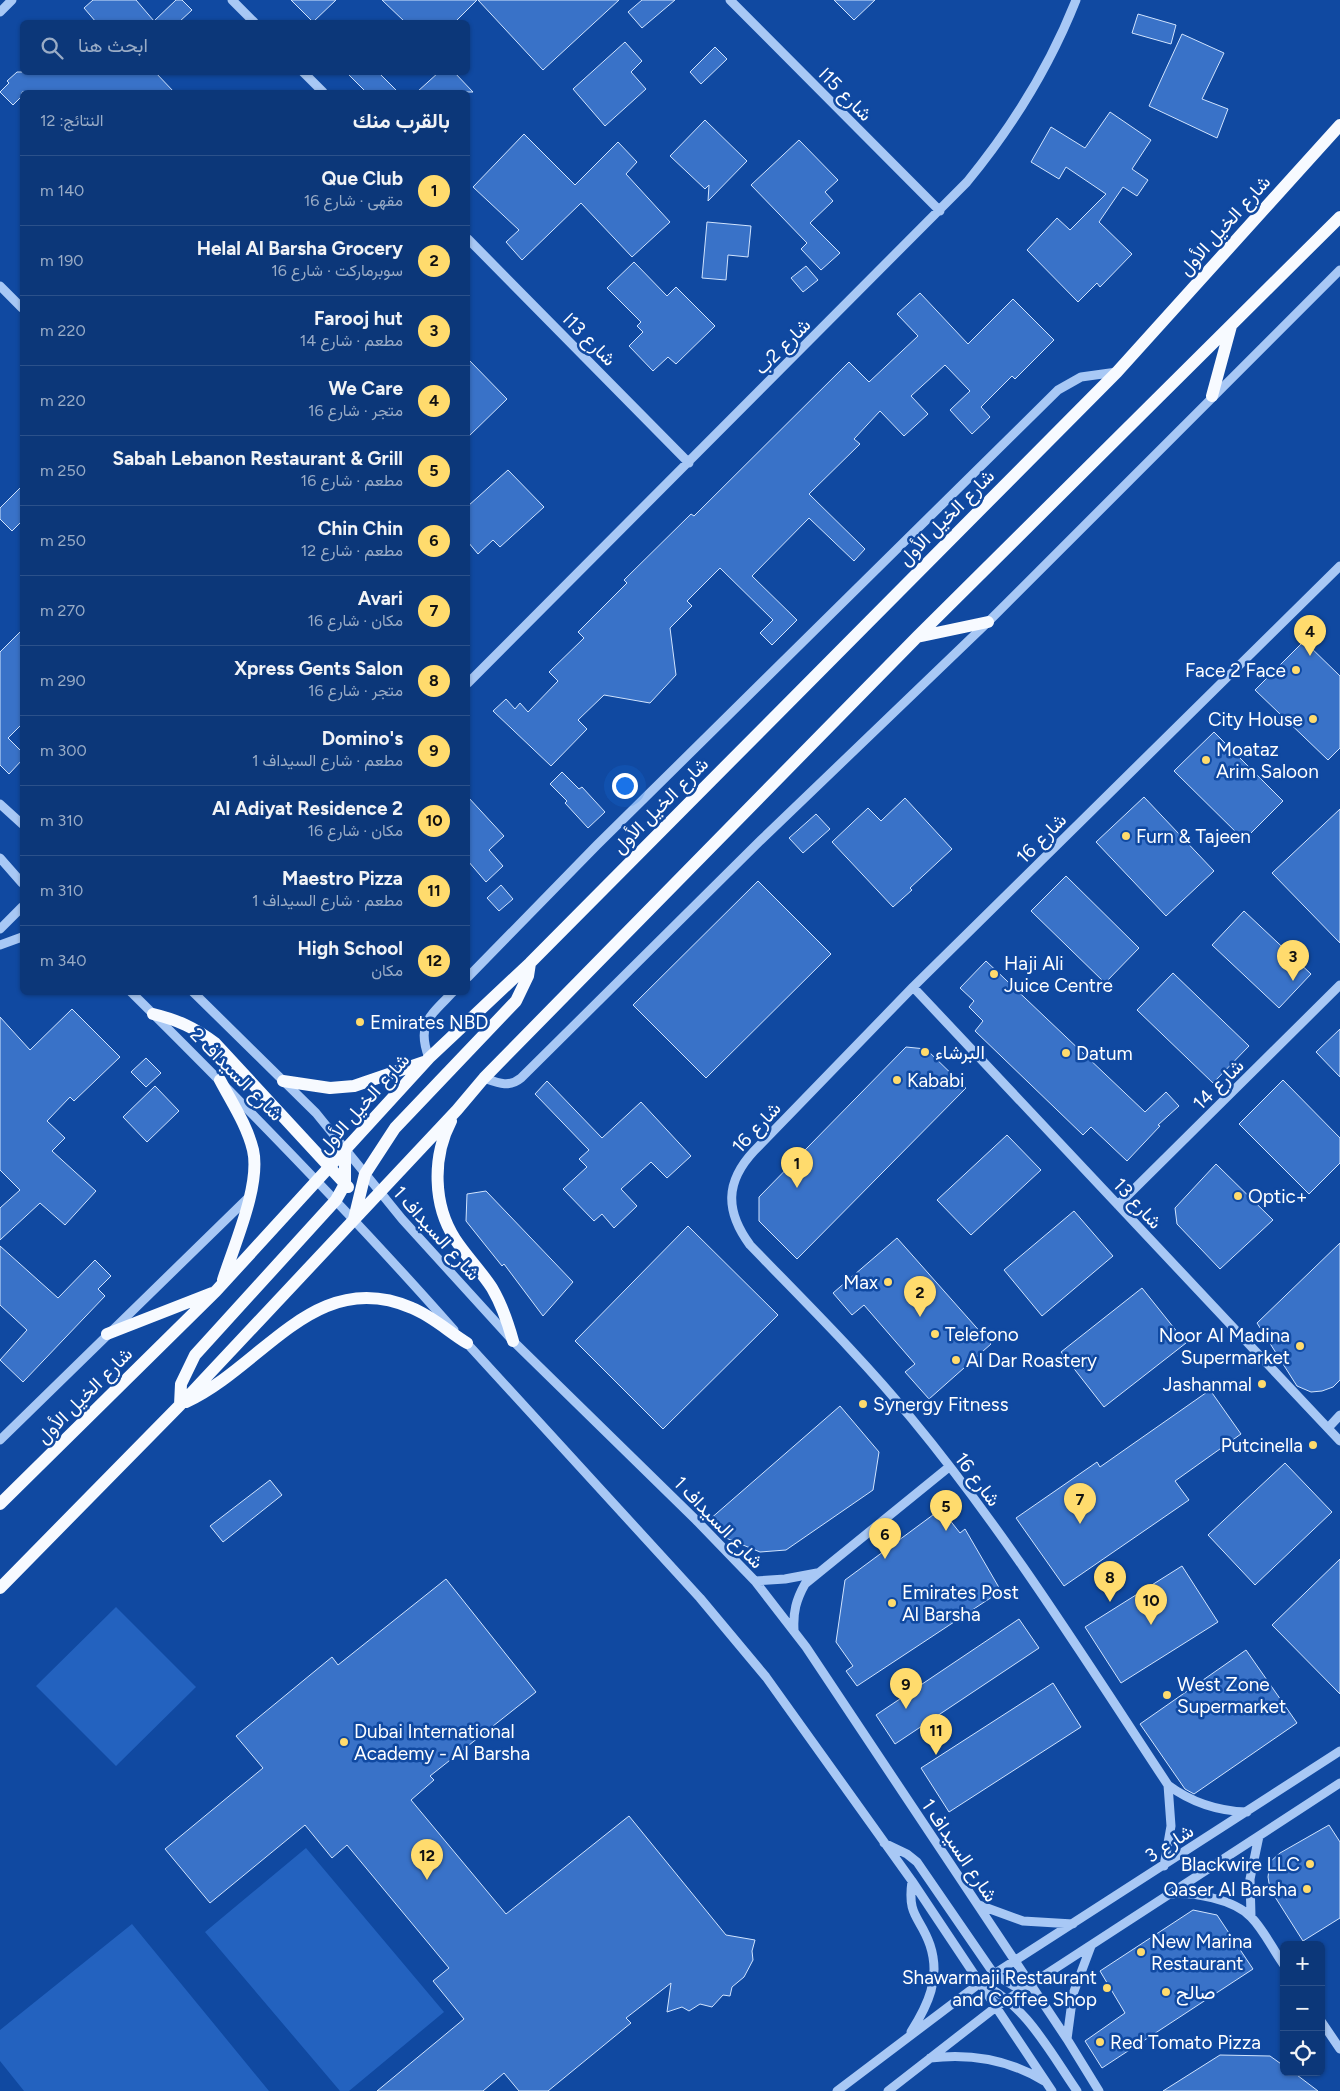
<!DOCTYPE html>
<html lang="ar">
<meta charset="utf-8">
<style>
:root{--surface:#0c3779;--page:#1a4280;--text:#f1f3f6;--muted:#9aacc6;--line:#2c518a;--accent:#ffdb6d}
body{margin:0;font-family:Figtree,Vazirmatn,sans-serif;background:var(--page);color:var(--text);direction:rtl}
.controls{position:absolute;right:15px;bottom:15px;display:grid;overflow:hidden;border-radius:8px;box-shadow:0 1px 4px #0004}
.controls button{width:45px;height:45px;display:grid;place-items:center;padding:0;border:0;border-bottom:1px solid var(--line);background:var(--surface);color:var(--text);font:25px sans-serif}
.you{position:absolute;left:624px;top:785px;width:18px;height:18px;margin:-12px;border:4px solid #fff;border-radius:50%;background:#1a73e8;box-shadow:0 0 0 8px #1a73e833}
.badge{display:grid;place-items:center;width:32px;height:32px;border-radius:50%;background:var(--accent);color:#111;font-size:16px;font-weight:700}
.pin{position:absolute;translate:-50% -41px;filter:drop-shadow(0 1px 2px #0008)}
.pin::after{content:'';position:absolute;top:26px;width:18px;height:15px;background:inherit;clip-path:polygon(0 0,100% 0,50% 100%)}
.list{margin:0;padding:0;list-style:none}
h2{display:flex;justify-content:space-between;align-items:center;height:65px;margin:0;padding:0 20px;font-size:21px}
h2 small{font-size:16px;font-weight:400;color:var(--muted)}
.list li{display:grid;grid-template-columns:32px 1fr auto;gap:15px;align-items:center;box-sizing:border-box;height:70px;padding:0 20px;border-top:1px solid var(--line)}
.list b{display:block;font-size:19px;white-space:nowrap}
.list p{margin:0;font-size:16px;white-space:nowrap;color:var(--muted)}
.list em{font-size:16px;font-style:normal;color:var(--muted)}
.icon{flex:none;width:28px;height:28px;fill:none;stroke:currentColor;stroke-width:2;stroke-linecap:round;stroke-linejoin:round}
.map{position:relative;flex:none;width:1340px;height:2091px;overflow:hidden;direction:ltr}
.search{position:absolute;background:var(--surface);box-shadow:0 1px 4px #0004;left:20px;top:20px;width:450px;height:55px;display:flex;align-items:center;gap:12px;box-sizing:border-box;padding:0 18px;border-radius:8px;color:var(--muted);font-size:19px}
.panel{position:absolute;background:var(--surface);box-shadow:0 1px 4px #0004;left:20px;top:90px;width:450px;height:905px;border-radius:8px;direction:rtl}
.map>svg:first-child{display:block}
.green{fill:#2362bf}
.building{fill:#3972c8;stroke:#d1e4fe}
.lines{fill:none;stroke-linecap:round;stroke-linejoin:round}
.minor{stroke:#a8c8f5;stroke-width:9}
.major{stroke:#f7faff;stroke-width:12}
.poi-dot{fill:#ffdb6d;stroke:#1049a1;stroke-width:2}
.labels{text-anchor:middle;stroke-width:5;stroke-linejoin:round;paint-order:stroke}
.street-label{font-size:19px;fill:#fff;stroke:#1049a1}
.poi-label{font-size:19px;fill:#fff;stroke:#1049a1;text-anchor:start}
</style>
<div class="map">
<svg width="1340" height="2091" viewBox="0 0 1340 2091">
<rect width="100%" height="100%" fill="#1049a1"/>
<path class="green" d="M116 1607 196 1687 116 1766 36 1686Z
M306 1848 444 2012 349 2091H340L205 1932Z
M132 1924 269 2091H24L0 2061V2030Z"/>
<path class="building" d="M93 0H136L154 21 176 0H182L192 10 179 22H96L84 8Z
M291 0H336L313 22Z
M382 0H477L455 22H405Z
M478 0H619L543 70Z
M642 0H675L642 28 628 12Z
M834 0H875L854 20Z
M1138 14 1176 25 1171 44 1132 33Z
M1182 34 1224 53 1202 99 1228 109 1217 138 1149 106Z
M625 42 642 61 631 72 646 89 605 126 573 89Z
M715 47 727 59 701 84 690 72Z
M17 72H155L174 92H22V96L13 105 0 92 9 83 7 81Z
M346 72H378L398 92H366Z
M439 72H454L473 92H417Z
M1110 112 1151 140 1132 169 1148 180 1137 196 1123 187 1099 222 1132 254 1100 287 1097 283 1078 302 1027 250 1057 218 1070 230 1106 194 1066 167 1059 179 1031 162 1051 127 1085 148Z
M705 120 747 161 708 201 709 185 705 189 670 156Z
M524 134 575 185 618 142 637 162 626 174 670 222 632 257 581 203 522 260 506 242 519 230 473 187Z
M799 140 838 180 825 192 833 201 810 223 840 253 821 270 801 249 807 243 751 185Z
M707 222 751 226 748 257 728 255 726 280 702 278Z
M634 262 667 296 676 287 715 326 676 364 668 357 653 371 629 346 643 332 637 326 641 322 607 288Z
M806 266 818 280 803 292 791 278Z
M920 293 968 344 1013 299 1054 340 1015 379 1012 376 981 407 990 417 972 434 950 410 970 391 945 365 911 396 928 414 904 436 880 411 854 439 860 444 809 494 865 549 854 561 809 518 752 576 797 620 772 645 760 633 773 620 720 568 687 601 692 606 670 628 676 675 650 703 604 695 578 720 587 729 551 766 493 711 506 699 515 709 520 703 528 712 558 681 549 672 584 638 578 632 627 583 624 580 691 514 694 516 849 362 869 382 918 336 897 314Z
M468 359 507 399 468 437Z
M508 470 544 507 500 547 493 540 478 554 468 542V506Z
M22 486V521L12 531 0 519V508Z
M22 630V724L8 738 22 752V760L9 774 0 765V652Z
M1304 641 1340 676V748L1328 760 1255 690Z
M1214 732 1283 801 1244 840 1174 771Z
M562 772 579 789 582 787 605 812 588 828 565 803 567 801 550 784Z
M468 797 504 836 489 850 503 866 486 882 468 861Z
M1144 797 1214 871 1166 916 1096 842Z
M905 798 952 849 910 888 912 890 893 907 832 842 868 808 881 821Z
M1340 809V943L1272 873Z
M816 814 830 829 803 853 789 838Z
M1066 876 1139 948 1105 983 1031 911Z
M758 881 831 954 706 1078 633 1005Z
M501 885 513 899 499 911 487 898Z
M1244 911 1311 974 1279 1008 1212 945Z
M986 961 1145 1112 1166 1092 1179 1106 1158 1125 1160 1126 1127 1161 1091 1127 1083 1135 975 1031 983 1021 969 1007 974 1001 960 988Z
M1173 973 1249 1046 1213 1083 1137 1010Z
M72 1009 120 1057 74 1101 70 1097 47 1121 65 1138 52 1151 96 1191 65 1225 40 1203 0 1240V1208L20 1190 0 1170V1017L30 1050Z
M1340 1029V1077L1316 1052Z
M906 1047 926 1049 966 1088 797 1259 759 1221V1197Z
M146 1058 161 1073 146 1087 131 1072Z
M1283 1080 1340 1138V1163L1309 1194 1239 1124Z
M547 1081 602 1138 641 1102 691 1156 667 1178 651 1162 621 1189 637 1206 614 1228 602 1214 594 1221 563 1189 587 1167 579 1159 589 1150 535 1094Z
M155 1086 179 1111 147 1142 123 1117Z
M1007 1135 1041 1170 971 1235 937 1200Z
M1216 1164 1273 1220 1220 1269 1177 1224 1175 1208Z
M486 1191 573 1282 543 1316 504 1264 502 1266 466 1221 467 1194Z
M1074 1211 1113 1256 1042 1316 1004 1270Z
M688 1226 778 1315 663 1429 575 1341Z
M897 1238 991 1344 929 1399 905 1372 915 1364 864 1305 852 1315 833 1293Z
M1340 1243V1380L1333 1387 1322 1391 1311 1392 1297 1386 1257 1323Z
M0 1246 58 1298 95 1260 111 1276 98 1289 105 1296 23 1382 0 1360 27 1330 0 1305Z
M1142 1288 1186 1343 1104 1407 1061 1352Z
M1210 1390 1241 1434 1175 1481 1189 1500 1064 1586 1016 1518 1097 1462 1100 1467Z
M840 1406 879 1452 873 1490 786 1550 760 1552 726 1538 709 1520Z
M1285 1463 1332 1512 1255 1585 1208 1535Z
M270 1480 282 1495 223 1542 210 1526Z
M941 1509 960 1533 965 1529 1001 1591 857 1686 846 1671 853 1666 836 1642 845 1580Z
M1340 1559V1694L1272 1625Z
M1182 1566 1218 1622 1121 1683 1085 1627Z
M446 1579 536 1692 430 1776 434 1780 411 1800 506 1914 629 1816 726 1935 755 1940 752 1951 753 1960 744 1977 732 1987 730 1996 723 1995 712 2007 700 2004 689 2011 682 2007 667 2012 671 1983 626 2018 631 2023 548 2091H519L504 2073 483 2091H377L464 2019 433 1981 449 1968 347 1845 332 1858 305 1825 210 1903 165 1849 263 1768 236 1736 332 1657 338 1665Z
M1019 1619 1039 1648 895 1744 876 1715Z
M1246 1650 1297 1723 1194 1794 1185 1789 1140 1724Z
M1053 1683 1081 1727 949 1812 921 1768Z
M1329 1825 1340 1842V1918L1303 1941 1270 1889 1268 1877 1270 1862 1280 1853Z
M1193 1910 1217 1915 1253 1969 1102 2068 1085 2041 1125 2013 1100 1971Z
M1220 2055 1270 2056 1284 2066V2072H1293L1318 2091H1163Z"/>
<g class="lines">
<path class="minor" d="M232 0 254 22
M730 0 940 211
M0 12 12 0
M303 72 323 92
M468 239 689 463
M0 286 22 308
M468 683 967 182C1013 126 1049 68 1076 0
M0 804 22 824
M0 858 22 883
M0 929 22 907
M0 945 22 937
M468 977 597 845 1058 390 1081 377 1117 372
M913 987 1340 1441
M131 992C242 1102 351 1213 454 1330
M193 992 316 1113 402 1219 513 1341 696 1520 755 1581 806 1647 1067 2039 1099 2091
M429 1058C416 1024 430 1016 453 992
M484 1078C498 1083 509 1088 521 1078L761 840 988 622 1340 270
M1118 1205 1340 985
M463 1339 700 1598 766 1677 912 1881 1052 2091
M1328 1428 1340 1415
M0 1440 249 1197
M755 1581 785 1579 817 1573
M794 1630C793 1612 796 1600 805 1584L949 1467
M1247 1812C1217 1811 1192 1803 1168 1785 1086 1661 1007 1534 912 1419 862 1358 805 1302 750 1245 725 1211 725 1182 754 1151L913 987 1340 566
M884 1843 907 1854 917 1862 994 1974 1014 1986H1030
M1164 1866 1171 1826 1168 1785
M1170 1894C1194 1892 1233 1899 1251 1917 1264 1930 1273 1950 1284 1965
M979 1905 1023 1921 1073 1924
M1251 1916 1250 1879 1259 1836
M980 1983C1025 2003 1050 2052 1077 2091
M1321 2021 1340 2049
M911 2032C928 2005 941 1978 930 1945 920 1916 907 1917 912 1881
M1067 2039 1073 1994 1091 1946
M930 2058C971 2053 1008 2059 1044 2081
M837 2091 980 1983 1340 1751
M888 2091 996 2007 1340 1783"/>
<path class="major" d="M1212 396 1231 326
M917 637 988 622
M153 1014C178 1020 195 1028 215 1043L348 1187
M220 1080C232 1103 247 1125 253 1150 261 1185 234 1245 223 1280
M283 1081 330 1088 354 1086 424 1062
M451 1121C432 1157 433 1205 455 1239 466 1256 481 1271 492 1288 502 1305 508 1323 513 1341
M354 1219 365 1174 395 1128 516 1001 528 976 530 963
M107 1334 212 1293
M186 1402C264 1366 315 1266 412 1308 432 1316 449 1332 467 1343
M180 1405 181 1384 195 1355 336 1200 345 1184V1150
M0 1504 216 1291 429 1058 530 963 1117 372 1340 125
M0 1588 180 1405 457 1110 484 1078 917 637 1340 217"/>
</g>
<g class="poi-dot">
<circle cx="1296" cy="670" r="5"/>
<circle cx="1313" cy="719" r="5"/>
<circle cx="1206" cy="760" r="5"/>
<circle cx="1126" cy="836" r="5"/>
<circle cx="994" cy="974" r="5"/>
<circle cx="360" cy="1022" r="5"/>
<circle cx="925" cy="1052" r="5"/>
<circle cx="1066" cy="1053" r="5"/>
<circle cx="897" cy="1080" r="5"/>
<circle cx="1238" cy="1196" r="5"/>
<circle cx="888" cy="1282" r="5"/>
<circle cx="935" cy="1334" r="5"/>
<circle cx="1300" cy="1346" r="5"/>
<circle cx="956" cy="1360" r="5"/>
<circle cx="1262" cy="1384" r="5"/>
<circle cx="863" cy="1404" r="5"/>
<circle cx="1313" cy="1445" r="5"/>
<circle cx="892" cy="1603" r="5"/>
<circle cx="1167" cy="1695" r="5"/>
<circle cx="344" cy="1742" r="5"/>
<circle cx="1310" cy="1864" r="5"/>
<circle cx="1307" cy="1889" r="5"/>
<circle cx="1141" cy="1952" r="5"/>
<circle cx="1107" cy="1988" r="5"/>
<circle cx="1166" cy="1992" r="5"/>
<circle cx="1100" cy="2042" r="5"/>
</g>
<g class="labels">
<g class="street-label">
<text transform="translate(846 94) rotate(45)" y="7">شارع 15ا</text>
<text transform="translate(1224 225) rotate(-48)" y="7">شارع الخيل الأول</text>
<text transform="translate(590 339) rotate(45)" y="7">شارع 13ا</text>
<text transform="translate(782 346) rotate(-45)" y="7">شارع 2ب</text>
<text transform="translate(946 517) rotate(-45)" y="7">شارع الخيل الأول</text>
<text transform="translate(660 805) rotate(-45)" y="7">شارع الخيل الأول</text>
<text transform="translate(1041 838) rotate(-45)" y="7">شارع 16</text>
<text transform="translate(237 1074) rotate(45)" y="7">شارع السيداف 2</text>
<text transform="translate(1218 1084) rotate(-45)" y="7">شارع 14</text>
<text transform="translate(363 1103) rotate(-48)" y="7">شارع الخيل الأول</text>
<text transform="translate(756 1127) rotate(-47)" y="7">شارع 16</text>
<text transform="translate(1138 1203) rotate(47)" y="7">شارع 13</text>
<text transform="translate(437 1233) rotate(48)" y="7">شارع السيداف 1</text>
<text transform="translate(84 1395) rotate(-45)" y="7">شارع الخيل الأول</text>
<text transform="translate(978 1479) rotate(53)" y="7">شارع 16</text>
<text transform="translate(719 1522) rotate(46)" y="7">شارع السيداف 1</text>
<text transform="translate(1169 1843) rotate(-33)" y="7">شارع 3</text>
<text transform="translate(960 1850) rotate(56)" y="7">شارع السيداف 1</text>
</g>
<g class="poi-label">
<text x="1286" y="677" text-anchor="end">Face 2 Face</text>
<text x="1303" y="726" text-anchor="end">City House</text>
<text x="1216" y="756">Moataz<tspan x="1216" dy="22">Arim Saloon</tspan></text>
<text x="1136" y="843">Furn &amp; Tajeen</text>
<text x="1004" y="970">Haji Ali<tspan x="1004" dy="22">Juice Centre</tspan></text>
<text x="370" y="1029">Emirates NBD</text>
<text x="935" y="1059">البرشاء</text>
<text x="1076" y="1060">Datum</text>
<text x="907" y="1087">Kababi</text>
<text x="1248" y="1203">Optic+</text>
<text x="878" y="1289" text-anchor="end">Max</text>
<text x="945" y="1341">Telefono</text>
<text x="1290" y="1342" text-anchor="end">Noor Al Madina<tspan x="1290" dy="22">Supermarket</tspan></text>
<text x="966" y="1367">Al Dar Roastery</text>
<text x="1252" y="1391" text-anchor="end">Jashanmal</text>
<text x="873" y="1411">Synergy Fitness</text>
<text x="1303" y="1452" text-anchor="end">Putcinella</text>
<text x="902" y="1599">Emirates Post<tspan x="902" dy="22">Al Barsha</tspan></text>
<text x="1177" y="1691">West Zone<tspan x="1177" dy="22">Supermarket</tspan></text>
<text x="354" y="1738">Dubai International<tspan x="354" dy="22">Academy - Al Barsha</tspan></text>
<text x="1300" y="1871" text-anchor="end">Blackwire LLC</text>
<text x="1297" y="1896" text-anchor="end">Qaser Al Barsha</text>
<text x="1151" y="1948">New Marina<tspan x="1151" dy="22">Restaurant</tspan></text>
<text x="1097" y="1984" text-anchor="end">Shawarmaji Restaurant<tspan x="1097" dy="22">and Coffee Shop</tspan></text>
<text x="1176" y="1999">صالح</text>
<text x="1110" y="2049">Red Tomato Pizza</text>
</g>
</g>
</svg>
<div class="controls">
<button>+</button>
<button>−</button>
<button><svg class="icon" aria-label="locate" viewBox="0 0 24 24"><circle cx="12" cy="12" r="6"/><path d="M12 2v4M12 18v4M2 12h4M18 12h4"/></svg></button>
</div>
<div class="you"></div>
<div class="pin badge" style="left:797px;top:1188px">1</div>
<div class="pin badge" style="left:920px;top:1317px">2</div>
<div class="pin badge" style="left:1293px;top:981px">3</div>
<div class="pin badge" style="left:1310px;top:656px">4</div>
<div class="pin badge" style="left:946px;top:1531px">5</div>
<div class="pin badge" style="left:885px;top:1559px">6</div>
<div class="pin badge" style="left:1080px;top:1524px">7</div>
<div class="pin badge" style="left:1110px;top:1602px">8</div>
<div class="pin badge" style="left:906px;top:1709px">9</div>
<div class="pin badge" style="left:1151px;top:1625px">10</div>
<div class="pin badge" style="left:936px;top:1755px">11</div>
<div class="pin badge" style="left:427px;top:1880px">12</div>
<div class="search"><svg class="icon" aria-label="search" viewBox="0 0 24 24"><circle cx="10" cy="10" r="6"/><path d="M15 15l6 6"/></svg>ابحث هنا</div>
<section class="panel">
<h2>بالقرب منك<small>النتائج: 12</small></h2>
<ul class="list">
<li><span class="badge">1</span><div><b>Que Club</b><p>مقهى · شارع 16</p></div><em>140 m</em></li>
<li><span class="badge">2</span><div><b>Helal Al Barsha Grocery</b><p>سوبرماركت · شارع 16</p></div><em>190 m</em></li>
<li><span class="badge">3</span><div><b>Farooj hut</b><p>مطعم · شارع 14</p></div><em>220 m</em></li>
<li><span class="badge">4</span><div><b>We Care</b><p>متجر · شارع 16</p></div><em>220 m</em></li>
<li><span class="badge">5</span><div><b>Sabah Lebanon Restaurant &amp; Grill</b><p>مطعم · شارع 16</p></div><em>250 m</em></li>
<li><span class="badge">6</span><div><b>Chin Chin</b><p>مطعم · شارع 12</p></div><em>250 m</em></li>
<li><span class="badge">7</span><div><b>Avari</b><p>مكان · شارع 16</p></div><em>270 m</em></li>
<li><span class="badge">8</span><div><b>Xpress Gents Salon</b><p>متجر · شارع 16</p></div><em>290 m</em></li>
<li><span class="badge">9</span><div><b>Domino's</b><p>مطعم · شارع السيداف 1</p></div><em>300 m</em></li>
<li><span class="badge">10</span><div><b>Al Adiyat Residence 2</b><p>مكان · شارع 16</p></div><em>310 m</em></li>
<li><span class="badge">11</span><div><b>Maestro Pizza</b><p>مطعم · شارع السيداف 1</p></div><em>310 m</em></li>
<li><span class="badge">12</span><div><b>High School</b><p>مكان</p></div><em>340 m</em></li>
</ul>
</section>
</div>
